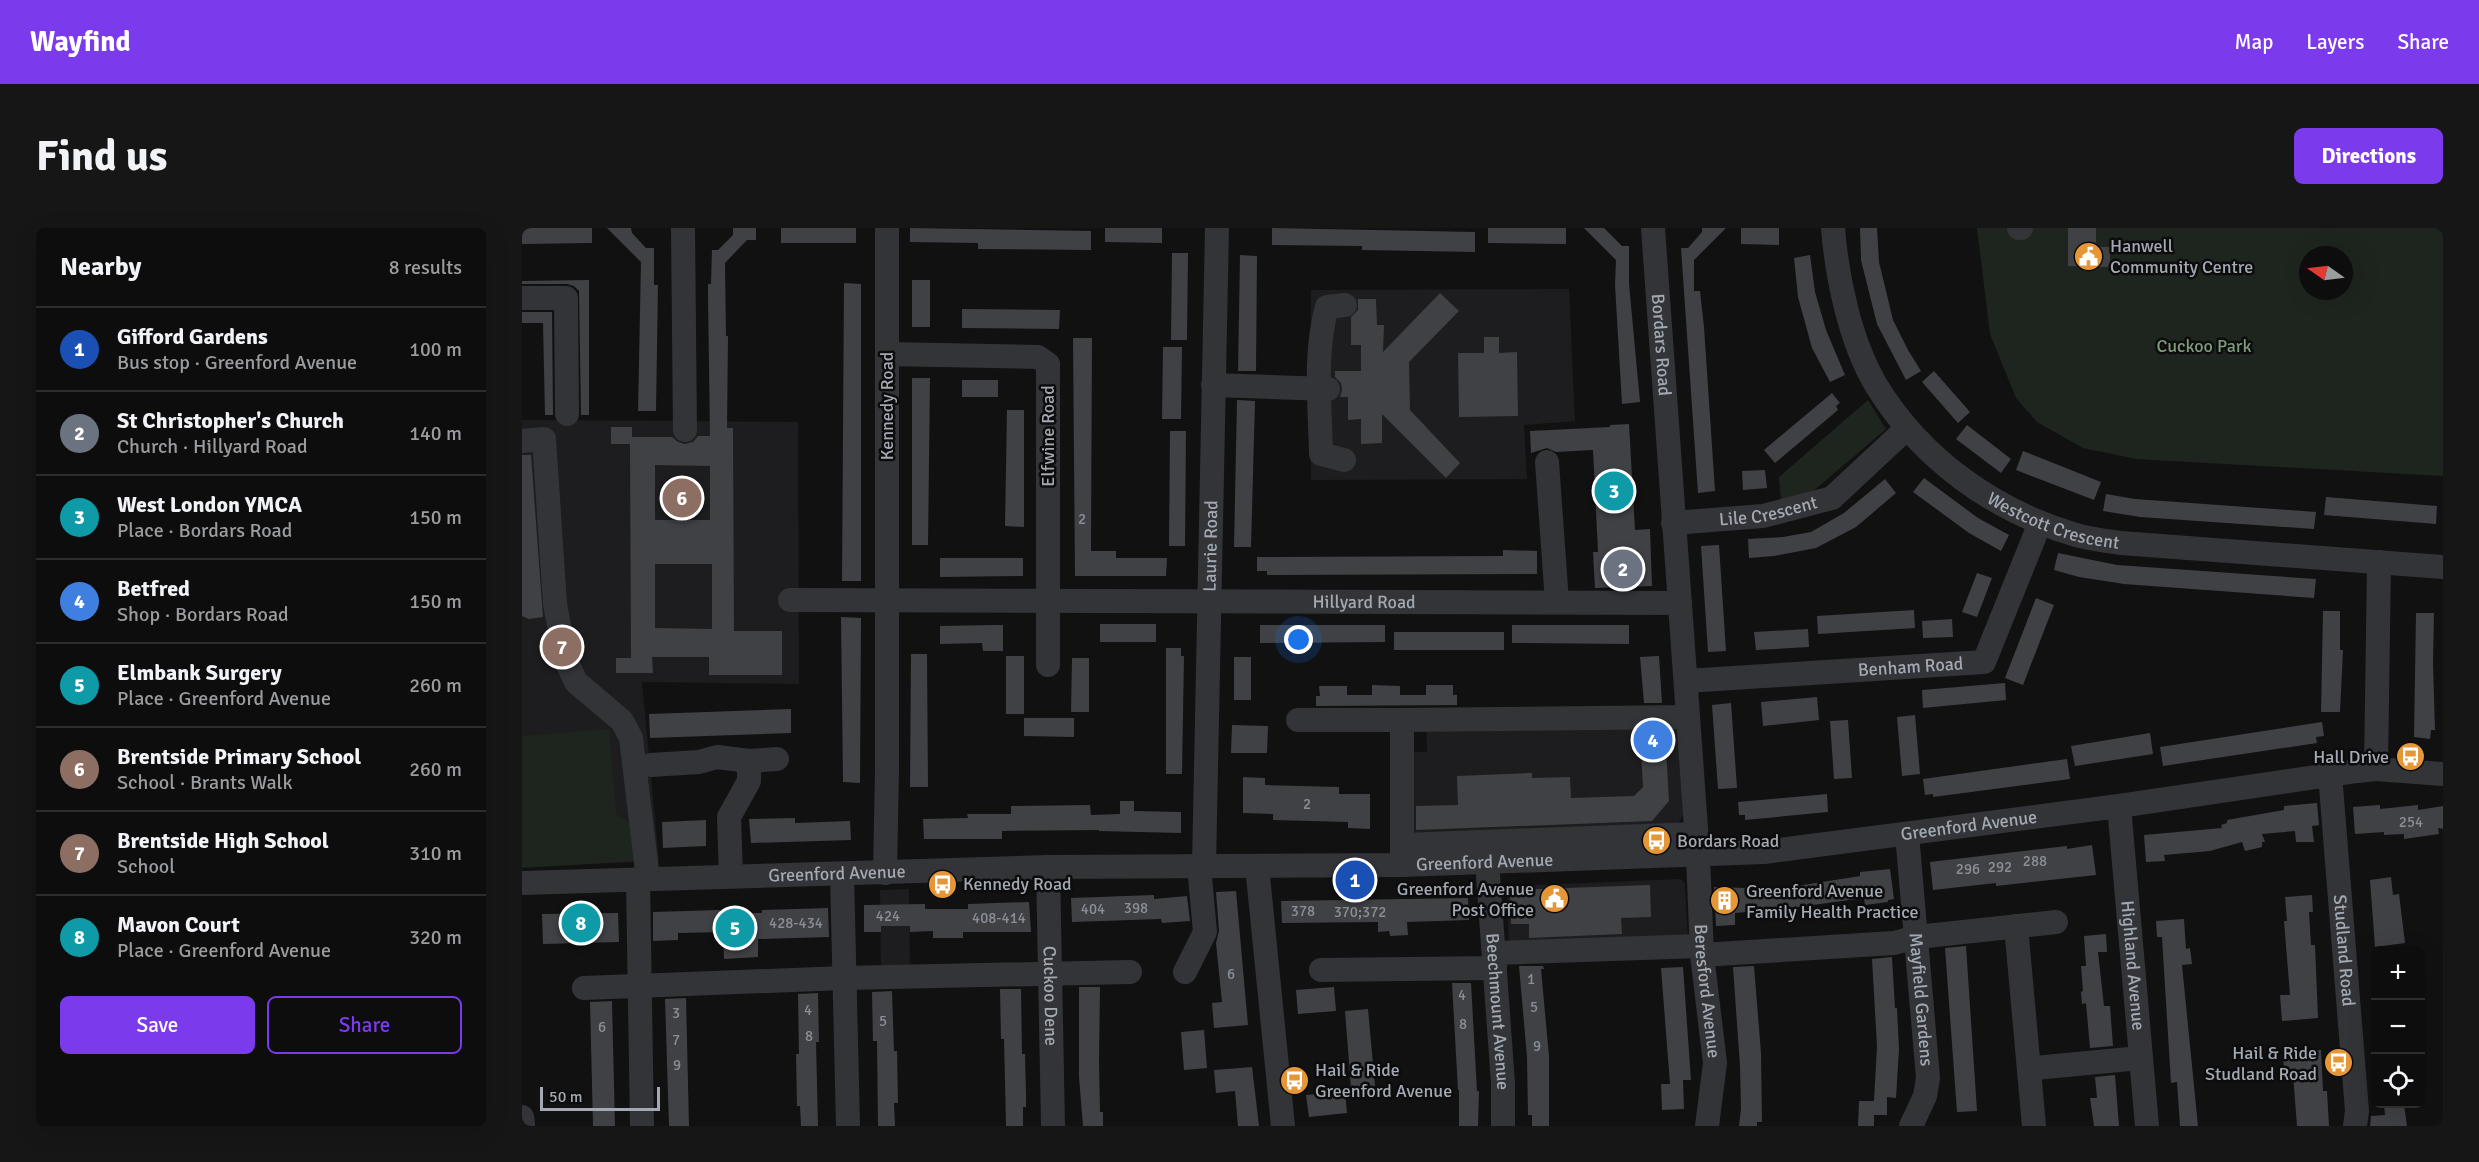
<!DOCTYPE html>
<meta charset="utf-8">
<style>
:root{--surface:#0d0d0e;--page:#161617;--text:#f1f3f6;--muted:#9a9c9e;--line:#2d2d2e;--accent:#7c3aed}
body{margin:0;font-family:Signika,sans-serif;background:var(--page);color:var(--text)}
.controls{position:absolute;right:18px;bottom:18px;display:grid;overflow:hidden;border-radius:9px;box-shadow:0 6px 24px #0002}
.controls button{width:54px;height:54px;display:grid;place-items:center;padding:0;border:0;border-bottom:2px solid var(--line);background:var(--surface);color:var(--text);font:30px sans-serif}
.compass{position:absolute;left:1777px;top:18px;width:54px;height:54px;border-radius:50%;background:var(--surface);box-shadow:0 6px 24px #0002;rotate:284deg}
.scale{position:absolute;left:18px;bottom:15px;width:120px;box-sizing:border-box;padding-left:6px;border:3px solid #a3a9b2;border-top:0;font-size:16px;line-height:21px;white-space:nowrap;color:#a3a9b2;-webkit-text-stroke:4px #0c0c0d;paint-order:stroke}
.you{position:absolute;left:777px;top:412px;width:21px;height:21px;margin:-15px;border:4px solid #fff;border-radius:50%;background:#1a73e8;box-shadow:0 0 0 9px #1a73e833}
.badge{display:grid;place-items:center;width:39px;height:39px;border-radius:50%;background:var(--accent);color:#fff;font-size:20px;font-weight:700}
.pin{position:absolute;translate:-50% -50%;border:3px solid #fff;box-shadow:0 2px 6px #0006}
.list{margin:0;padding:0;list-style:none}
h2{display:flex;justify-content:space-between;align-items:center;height:78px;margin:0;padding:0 24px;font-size:26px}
h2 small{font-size:20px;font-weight:400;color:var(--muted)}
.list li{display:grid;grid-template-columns:39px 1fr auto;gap:18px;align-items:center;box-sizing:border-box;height:84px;padding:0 24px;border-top:2px solid var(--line)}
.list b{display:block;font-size:22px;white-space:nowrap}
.list p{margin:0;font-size:20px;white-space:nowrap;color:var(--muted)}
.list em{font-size:20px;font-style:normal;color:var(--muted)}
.actions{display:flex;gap:12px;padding:18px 24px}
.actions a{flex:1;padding:14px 0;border:2px solid var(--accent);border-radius:9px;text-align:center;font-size:21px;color:var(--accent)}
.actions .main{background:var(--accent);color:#fff}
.icon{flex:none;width:33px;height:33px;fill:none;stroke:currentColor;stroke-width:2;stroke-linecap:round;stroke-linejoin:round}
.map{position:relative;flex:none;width:1921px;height:898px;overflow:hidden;border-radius:9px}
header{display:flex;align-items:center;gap:36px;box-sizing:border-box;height:84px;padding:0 30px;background:var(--accent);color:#fff}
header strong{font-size:28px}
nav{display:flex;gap:33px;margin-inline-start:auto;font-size:21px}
.intro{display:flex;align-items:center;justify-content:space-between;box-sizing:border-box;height:144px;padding:0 36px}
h1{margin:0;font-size:42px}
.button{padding:15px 27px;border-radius:9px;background:var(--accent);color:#fff;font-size:21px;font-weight:700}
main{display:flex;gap:36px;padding:0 36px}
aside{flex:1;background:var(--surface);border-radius:9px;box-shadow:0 6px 24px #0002}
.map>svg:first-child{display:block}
.built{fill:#1d1d1f}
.green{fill:#1e251e;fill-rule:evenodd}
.building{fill:#404145;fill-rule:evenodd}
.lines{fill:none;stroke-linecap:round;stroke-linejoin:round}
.minor{stroke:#323437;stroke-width:24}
.labels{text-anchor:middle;stroke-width:5;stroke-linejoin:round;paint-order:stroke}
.number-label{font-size:15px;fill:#8a8f97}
.poi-label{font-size:18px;fill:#a3a9b2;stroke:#0c0c0d;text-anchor:start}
.street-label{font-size:18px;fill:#a3a9b2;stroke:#0c0c0d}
.park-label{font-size:18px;fill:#7d9c7b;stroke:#0c0c0d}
</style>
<header>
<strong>Wayfind</strong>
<nav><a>Map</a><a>Layers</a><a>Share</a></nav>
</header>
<div class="intro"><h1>Find us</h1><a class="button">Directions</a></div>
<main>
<aside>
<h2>Nearby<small>8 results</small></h2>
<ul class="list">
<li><span class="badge" style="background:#1a4fb4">1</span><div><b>Gifford Gardens</b><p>Bus stop · Greenford Avenue</p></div><em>100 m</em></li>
<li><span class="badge" style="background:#6b7280">2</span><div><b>St Christopher's Church</b><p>Church · Hillyard Road</p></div><em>140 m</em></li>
<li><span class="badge" style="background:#0f9aa8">3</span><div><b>West London YMCA</b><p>Place · Bordars Road</p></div><em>150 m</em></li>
<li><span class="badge" style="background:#3f7fe0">4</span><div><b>Betfred</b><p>Shop · Bordars Road</p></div><em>150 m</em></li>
<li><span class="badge" style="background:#0f9aa8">5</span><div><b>Elmbank Surgery</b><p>Place · Greenford Avenue</p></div><em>260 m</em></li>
<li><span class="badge" style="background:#8d6e63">6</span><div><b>Brentside Primary School</b><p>School · Brants Walk</p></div><em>260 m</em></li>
<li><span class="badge" style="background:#8d6e63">7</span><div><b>Brentside High School</b><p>School</p></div><em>310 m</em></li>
<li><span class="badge" style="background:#0f9aa8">8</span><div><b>Mavon Court</b><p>Place · Greenford Avenue</p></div><em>320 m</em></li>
</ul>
<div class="actions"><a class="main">Save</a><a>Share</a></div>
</aside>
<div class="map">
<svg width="1921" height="898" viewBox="0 0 1921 898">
<rect width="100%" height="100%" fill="#111112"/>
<path class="built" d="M1047 61 1053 193 1002 197 1005 251 789 252V62Z
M0 192 276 194 277 456 120 454 137 633 0 639Z
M1149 495 1156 502 1162 586 1154 599 889 606 888 524H905L904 497Z
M1159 651 1163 656 1166 713 987 722 985 664 990 658Z
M387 661 388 747 359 748 358 662Z"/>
<path class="green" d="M1455 0H1921V248L1614 231 1561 220 1515 194 1494 170 1468 106ZM1786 27H1822V63H1786Z
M1346 172 1364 201 1290 264 1259 273 1257 249Z
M87 501 94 586 111 597 113 633 0 640V508Z"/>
<path class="building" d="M0 0H70V15L0 16Z
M85 0H109L110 5 124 20H132V57H136L134 183H116L119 34Z
M211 0H234V12H225L203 35 204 108H206L205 200H211L212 403H260V447H187V429H130L131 445H94V430H109L108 216H89V199H110V209H150L156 214 163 216 171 214 176 208H188L186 70V56H189L190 22H196L211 7ZM133 237 188 238V292H133ZM133 336H190V401L133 400Z
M259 0H334V15H259Z
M388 0 569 3V22L456 21V15L388 14Z
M583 0H640V15L583 14Z
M750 0 953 4V24L840 22V18L750 17Z
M966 0H1044V16L966 15Z
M1062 0H1082L1100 18H1107V56L1118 174 1100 176 1093 57 1094 32Z
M1180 0H1204L1172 32V63H1178L1182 99 1193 263 1176 265 1159 20H1166L1180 4Z
M1219 0H1257V17L1219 16Z
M1338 0H1355L1357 34 1371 92 1386 122 1399 143 1384 152 1355 96 1339 32Z
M1546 0H1574V19H1588V39L1546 38Z
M650 25H666L665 112H649Z
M718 27 735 28 734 143H716Z
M1288 27 1293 64 1304 102 1323 147 1308 154 1290 120 1276 69 1272 30Z
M67 52V187H59L57 63 52 58 45 56H0V53Z
M390 52H408V99H390Z
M322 55 339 56V353H320Z
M918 65 937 83 887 134 888 182 938 235 924 250 860 186V215L839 216V191L826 192V169H818L820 162 819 155 813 149V143H839V117H829V89L836 82V71H854L855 97H862L861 124Z
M440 81 538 82 537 101 440 100Z
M0 84H30L31 187H23L21 95H0Z
M962 109H977V125L995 124 996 188 937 189 936 125H962Z
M551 110H570L569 323H594V330H645L644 348H553Z
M641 119H660L659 191H640Z
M1412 143 1448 184 1436 195 1400 154Z
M390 150H408L406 317H390Z
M440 152H476V169H440Z
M1310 165 1318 175 1314 178 1316 182 1253 235 1242 222Z
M715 172 733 173 729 319H712Z
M485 182H502V299L483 298Z
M1107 196 1113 302 1128 301 1130 358 1073 360 1071 324H1076L1071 222 1034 224 1025 220 1009 225 1008 203 1088 199V197Z
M1445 197 1489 231 1479 245 1434 211Z
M648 203H664L663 318H647Z
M1501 223 1579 254 1572 272 1494 242Z
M0 227H9L21 389 7 391 0 388Z
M1243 242 1245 260 1221 262 1220 243Z
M1402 250 1456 290 1487 307 1479 323 1447 305 1391 264Z
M1363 251 1374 265 1334 299 1294 320 1252 328 1227 330 1226 311 1261 309 1289 304 1322 285Z
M1584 266 1613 271 1794 284 1792 301 1618 289 1581 283Z
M1804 269 1915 278 1914 296 1802 287Z
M1197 317 1204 423 1186 424 1179 318Z
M981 322 1015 323V346L745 347V343H735V329L981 328Z
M1536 325 1595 337 1794 351 1792 370 1602 356 1557 349 1532 342Z
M418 330H501V348L418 349Z
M1455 345 1470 350 1455 389 1440 384Z
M1514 370 1532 377 1501 457 1483 450Z
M1392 382 1393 400 1296 406 1295 388Z
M1801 383H1818V422H1821L1818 484H1799Z
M1894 385H1912L1911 435 1913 502H1909L1908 511 1892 509Z
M319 389 339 390 338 555 321 554Z
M1430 391 1431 409 1401 410 1400 393Z
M578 396H634V414H578Z
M472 397H481V423H461L460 415 418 416V398Z
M738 397H863V414L738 415Z
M990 397H1107V416L990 415Z
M1286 401 1287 419 1234 422 1232 404Z
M872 404H982V422H872Z
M644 420H659V428H662L660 546H644Z
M389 426H405L406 559H388Z
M484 428H502V486H484Z
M1137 428 1140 475H1122L1118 429Z
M712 429H729V472H712Z
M550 430H567V484H549Z
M1483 455 1484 472 1401 480 1400 462Z
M850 457 878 458V467H904V457H931V467H935V477L794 478V468H798L797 458H825V467H850Z
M1295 469 1297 492 1241 498 1239 474Z
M1209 475 1215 560 1196 561 1190 477Z
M269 481V505L128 510 127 486Z
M1393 487 1398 546 1380 548 1375 489Z
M502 490H552V509L502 508Z
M1326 492 1330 550 1312 551 1308 493Z
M1800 494 1802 508 1794 509 1795 515 1641 538 1638 519Z
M710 497 746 498 745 525H709Z
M1143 503 1147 573 1130 593 894 602V578L936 577 935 548 1010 545V550L1048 549 1049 570 1112 568 1121 559 1118 504Z
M1628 505 1631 526 1553 538 1549 518Z
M1545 531 1548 551 1411 569V566L1403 567 1401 551Z
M721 549 743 550V557L817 559V566H848V601L826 600V594L751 592V586L721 585Z
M1305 566 1306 584 1223 592V587H1217L1216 574Z
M598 573H612V583L659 584V605L577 603V602L480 603V611H402L401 591 446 590 445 586H489V578L568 577 569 587 598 586Z
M1795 575 1797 597 1790 598 1792 614H1774L1773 603 1740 606 1743 614H1740V619L1723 623 1720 614 1688 623 1642 627 1643 633 1624 634 1622 607 1700 600 1699 597 1705 595V592L1762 582V578Z
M1858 577V581L1896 577V582L1921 578V601L1916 600 1917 606 1882 611V606L1862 607V604L1833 606 1831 579Z
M273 590V595L328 593 329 612 229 615 227 591Z
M184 592V618L141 620 140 594Z
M1570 617 1574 647 1474 658V655L1411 662 1408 634 1545 618V621Z
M1368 641 1372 671 1366 672V674L1343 677 1342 670 1269 680 1213 685V697L1194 698 1192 659 1256 661 1338 648V644Z
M1869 649 1871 667 1877 666 1883 715 1853 719 1848 652Z
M1128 657 1129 689 1099 690 1100 706 1007 710V696H989L988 662Z
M714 663 726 797 692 800 690 775 700 774 694 715 697 703 694 664Z
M632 667V671L665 668 668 693 640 695 639 691 550 694 549 670Z
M1790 667 1791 684H1787L1789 717H1793L1796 790 1760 793 1758 767H1768L1762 693H1765L1763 669Z
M946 670 947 692 885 694 886 707 868 708 867 703 856 704V694L760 695 759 673Z
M507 674 509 704H441V710H411V703L388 704V698H359V704H342V677L403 676V681H446V676Z
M306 680 307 709 236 711V729L202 731 201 704 156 705V712L131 713V684L198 682V686L220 685H240V682Z
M96 685 97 714 21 716 20 686Z
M1662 691 1664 721 1668 720 1670 736 1660 737 1676 898H1658L1655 854 1649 855 1640 709H1635L1634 693Z
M1584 706 1585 724H1576L1582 778H1588L1591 818 1568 820 1564 775 1560 776 1559 764 1561 763 1559 738H1564L1562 708Z
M1444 718 1455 883 1435 884 1423 720Z
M1370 729 1373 780H1375L1377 821 1374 870 1365 869V887H1352V898H1336L1337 873H1352L1355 818 1350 731Z
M997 738H1021L1022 741H1019L1027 828V898H1010V887H1006L1005 829Z
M1232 738 1239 825 1240 894H1235V898H1217L1219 881 1218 838 1211 739Z
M1161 739 1169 852H1161L1162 881 1140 882 1139 856H1148L1139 740Z
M930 755H949L955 863H957L956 898H937V862H936Z
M557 759H578L577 835 578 884H581V898H561L557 849Z
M812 759 814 783 776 786 774 762Z
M478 761H499L500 826H503L504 866V879H501V898H484L482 811H479Z
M370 763 372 823H375L376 875H372L373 898H356L355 813H351L350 764Z
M296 765 297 814H294L296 898H279L278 878H275L274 826H277L276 766Z
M164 770 167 898H147L143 771Z
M90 773 93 898H71L68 774Z
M846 781 853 858 829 860 823 783Z
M682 802 685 840 662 842 659 804Z
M1799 822 1801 863H1805L1807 898H1775L1771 846H1762L1761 825Z
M730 839 737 898H716L713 863 694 865 692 842Z
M1593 847 1597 898H1572L1568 870H1575L1573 849Z
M823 863 825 885 787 889 784 867Z
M1862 876H1882L1885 898H1848L1849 888 1863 887Z"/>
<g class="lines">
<g class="minor">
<path d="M161 0 163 202"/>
<path id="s1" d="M1131 0 1176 628 1180 727 1193 835 1185 898"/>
<path id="s2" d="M1311 0C1315 50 1328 113 1354 157 1399 231 1472 283 1554 307 1568 311 1584 313 1599 315L1921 339"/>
<path d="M1497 0H1499"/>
<path d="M0 70H44L45 186"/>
<path d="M365 126 516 129 526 136V437"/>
<path d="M691 157 806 161"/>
<path d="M0 213 22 211 33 376 43 430 54 454 100 493 109 510 126 651"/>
<path d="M822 232 799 226C798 178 792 125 805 79L823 77"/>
<path d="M1025 234 1035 374"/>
<path id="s3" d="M1151 295 1241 288 1310 270 1384 201"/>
<path id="s4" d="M268 372 1158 375"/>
<path id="s5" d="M1164 453 1462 434 1518 295"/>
<path d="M776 492H880"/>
<path d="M129 537 177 534 195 529 227 533 255 531"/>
<path d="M1854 541 1857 334"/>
<path id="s6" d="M1808 546 1835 883 1833 898"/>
<path id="s7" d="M1597 578 1625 898"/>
<path id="s8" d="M1385 606 1406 850 1403 868 1389 898"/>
<path d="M881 617 1174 606"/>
<path id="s9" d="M965 634 981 855V898"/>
<path d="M880 637V492L1166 489"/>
<path id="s10" d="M682 638 695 0"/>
<path d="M735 638 761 898"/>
<path id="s11" d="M526 639 531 898"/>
<path d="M363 645 365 541V0"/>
<path d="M320 646 326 898"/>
<path d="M209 648 207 589 227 553V533"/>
<path d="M116 651 120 898"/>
<path id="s12" d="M0 655 526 639 880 637 1242 624 1597 578 1835 543 1854 541 1921 546"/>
<path d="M1494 698 1512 898"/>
<path d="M972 725 1179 718"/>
<path d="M1180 727 1372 715 1395 709 1534 694"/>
<path d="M799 742 973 740"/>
<path d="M663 744 683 704 677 638"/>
<path d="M62 760 322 750 608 744"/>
<path d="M1513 840 1618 830"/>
<path d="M0 889 1 896"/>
</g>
</g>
<defs>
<symbol id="civic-disc" viewBox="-11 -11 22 22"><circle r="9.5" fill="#e59636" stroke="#0c0c0d"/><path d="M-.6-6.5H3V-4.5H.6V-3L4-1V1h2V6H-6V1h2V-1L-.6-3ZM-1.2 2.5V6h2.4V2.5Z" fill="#fff"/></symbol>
<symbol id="bus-disc" viewBox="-11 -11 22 22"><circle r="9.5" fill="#e59636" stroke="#0c0c0d"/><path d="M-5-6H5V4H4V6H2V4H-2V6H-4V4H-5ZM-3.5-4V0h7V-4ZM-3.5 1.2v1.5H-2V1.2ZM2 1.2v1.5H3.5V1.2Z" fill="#fff"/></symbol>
<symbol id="building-disc" viewBox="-11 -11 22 22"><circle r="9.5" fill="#e59636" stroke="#0c0c0d"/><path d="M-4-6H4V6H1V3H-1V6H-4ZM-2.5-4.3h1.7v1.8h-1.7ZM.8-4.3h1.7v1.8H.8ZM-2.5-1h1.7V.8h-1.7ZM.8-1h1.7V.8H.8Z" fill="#fff"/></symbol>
</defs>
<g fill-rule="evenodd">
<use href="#civic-disc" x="1550" y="12" width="33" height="33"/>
<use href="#bus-disc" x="1872" y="512" width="33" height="33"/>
<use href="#bus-disc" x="1118" y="596" width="33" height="33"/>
<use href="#bus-disc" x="404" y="640" width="33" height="33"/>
<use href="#civic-disc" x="1016" y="654" width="33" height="33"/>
<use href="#building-disc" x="1186" y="656" width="33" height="33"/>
<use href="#bus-disc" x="1800" y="818" width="33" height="33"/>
<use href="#bus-disc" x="756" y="836" width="33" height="33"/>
</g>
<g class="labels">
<g class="number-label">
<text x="560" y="296">2</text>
<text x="785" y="581">2</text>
<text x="1889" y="599">254</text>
<text x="1513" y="638">288</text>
<text x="1478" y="644">292</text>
<text x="1446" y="646">296</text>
<text x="614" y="685">398</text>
<text x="571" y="686">404</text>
<text x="781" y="688">378</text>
<text x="838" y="689">370;372</text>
<text x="366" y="693">424</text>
<text x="477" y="695">408-414</text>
<text x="274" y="700">428-434</text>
<text x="709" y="751">6</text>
<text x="1009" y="756">1</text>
<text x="940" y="772">4</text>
<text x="1012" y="784">5</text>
<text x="286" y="787">4</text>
<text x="154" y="790">3</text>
<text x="361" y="798">5</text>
<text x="941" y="801">8</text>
<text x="80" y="804">6</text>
<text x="287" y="813">8</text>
<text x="154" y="817">7</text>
<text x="1015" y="823">9</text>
<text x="155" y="842">9</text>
</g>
<g class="poi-label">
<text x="1588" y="24">Hanwell<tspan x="1588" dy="21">Community Centre</tspan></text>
<text x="1867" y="535" text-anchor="end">Hall Drive</text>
<text x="1155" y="619">Bordars Road</text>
<text x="441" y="662">Kennedy Road</text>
<text x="1012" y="667" text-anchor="end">Greenford Avenue<tspan x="1012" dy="21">Post Office</tspan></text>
<text x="1224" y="669">Greenford Avenue<tspan x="1224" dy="21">Family Health Practice</tspan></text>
<text x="1795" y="831" text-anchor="end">Hail &amp; Ride<tspan x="1795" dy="21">Studland Road</tspan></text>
<text x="793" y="848">Hail &amp; Ride<tspan x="793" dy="21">Greenford Avenue</tspan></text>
</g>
<g class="street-label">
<text dy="6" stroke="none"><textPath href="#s1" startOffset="117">Bordars Road</textPath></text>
<text transform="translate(365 178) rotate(-90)" y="6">Kennedy Road</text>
<text transform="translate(526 208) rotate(-90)" y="6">Elfwine Road</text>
<text dy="6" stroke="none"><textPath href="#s3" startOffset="96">Lile Crescent</textPath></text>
<text dy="6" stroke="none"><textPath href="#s2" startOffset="394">Westcott Crescent</textPath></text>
<text dy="6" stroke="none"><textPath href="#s10" startOffset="320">Laurie Road</textPath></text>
<text dy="6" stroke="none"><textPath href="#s4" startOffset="574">Hillyard Road</textPath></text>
<text dy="6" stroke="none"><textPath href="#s5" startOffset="225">Benham Road</textPath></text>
<text dy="6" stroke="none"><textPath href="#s12" startOffset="1449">Greenford Avenue</textPath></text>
<text dy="6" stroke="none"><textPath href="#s12" startOffset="963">Greenford Avenue</textPath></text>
<text dy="6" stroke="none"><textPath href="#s12" startOffset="315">Greenford Avenue</textPath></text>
<text dy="6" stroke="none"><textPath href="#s6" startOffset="177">Studland Road</textPath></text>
<text dy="6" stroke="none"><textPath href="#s7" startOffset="160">Highland Avenue</textPath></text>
<text dy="6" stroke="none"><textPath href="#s1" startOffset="765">Beresford Avenue</textPath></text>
<text dy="6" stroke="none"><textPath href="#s11" startOffset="129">Cuckoo Dene</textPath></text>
<text dy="6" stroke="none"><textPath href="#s8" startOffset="166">Mayfield Gardens</textPath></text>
<text dy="6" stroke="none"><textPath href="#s9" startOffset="150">Beechmount Avenue</textPath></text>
</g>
<g class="park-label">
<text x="1682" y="124">Cuckoo Park</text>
</g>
</g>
</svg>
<div class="controls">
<button>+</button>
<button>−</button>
<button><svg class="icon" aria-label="locate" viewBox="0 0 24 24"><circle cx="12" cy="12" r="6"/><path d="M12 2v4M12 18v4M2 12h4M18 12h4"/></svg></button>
</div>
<svg class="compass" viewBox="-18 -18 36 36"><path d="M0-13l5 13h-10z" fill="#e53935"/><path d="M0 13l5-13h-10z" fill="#9a9c9e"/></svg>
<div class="scale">50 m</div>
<div class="you"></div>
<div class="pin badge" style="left:833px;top:652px;background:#1a4fb4">1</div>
<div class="pin badge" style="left:1101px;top:341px;background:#6b7280">2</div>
<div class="pin badge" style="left:1092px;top:263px;background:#0f9aa8">3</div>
<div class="pin badge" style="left:1131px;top:512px;background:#3f7fe0">4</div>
<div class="pin badge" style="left:213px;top:700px;background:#0f9aa8">5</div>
<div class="pin badge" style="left:160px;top:270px;background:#8d6e63">6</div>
<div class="pin badge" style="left:40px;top:419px;background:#8d6e63">7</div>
<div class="pin badge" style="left:59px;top:695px;background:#0f9aa8">8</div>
</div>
</main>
